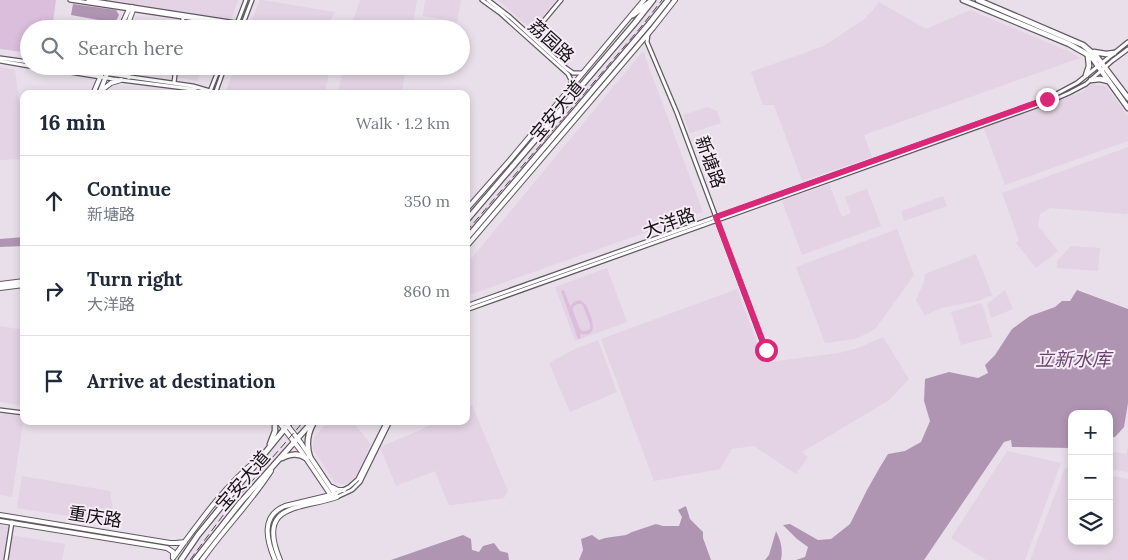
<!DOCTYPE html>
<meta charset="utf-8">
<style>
:root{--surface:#fff;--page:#f2f2f3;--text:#1f2937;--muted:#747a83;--line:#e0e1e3}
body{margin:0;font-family:Lora,"Noto Sans SC",serif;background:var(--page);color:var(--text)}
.controls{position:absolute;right:15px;bottom:15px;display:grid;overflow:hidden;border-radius:10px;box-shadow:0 2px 8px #0003}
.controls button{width:45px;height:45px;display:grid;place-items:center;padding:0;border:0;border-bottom:1px solid var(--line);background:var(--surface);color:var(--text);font:25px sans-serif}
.stop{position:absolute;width:15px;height:15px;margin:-11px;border:4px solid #db2777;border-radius:50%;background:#fff}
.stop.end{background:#db2777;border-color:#fff;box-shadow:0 1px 5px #0008}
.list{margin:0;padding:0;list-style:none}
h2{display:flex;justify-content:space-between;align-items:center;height:65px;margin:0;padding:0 20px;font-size:21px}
h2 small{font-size:16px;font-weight:400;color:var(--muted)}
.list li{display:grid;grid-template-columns:32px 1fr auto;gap:15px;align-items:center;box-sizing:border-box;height:90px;padding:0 20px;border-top:1px solid var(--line)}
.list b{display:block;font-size:19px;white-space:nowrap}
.list p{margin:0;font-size:16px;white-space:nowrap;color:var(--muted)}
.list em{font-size:16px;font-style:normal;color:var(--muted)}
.icon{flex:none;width:28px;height:28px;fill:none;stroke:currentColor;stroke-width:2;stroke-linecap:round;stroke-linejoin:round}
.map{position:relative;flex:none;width:1128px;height:560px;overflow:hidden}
.search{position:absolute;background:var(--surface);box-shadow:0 2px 8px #0003;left:20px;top:20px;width:450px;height:55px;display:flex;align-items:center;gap:12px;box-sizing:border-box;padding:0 18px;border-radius:28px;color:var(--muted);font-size:19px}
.panel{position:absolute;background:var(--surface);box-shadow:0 2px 8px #0003;left:20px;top:90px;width:450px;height:335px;border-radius:10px}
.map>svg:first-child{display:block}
.built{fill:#e3d3e4}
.green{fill:#dabedc;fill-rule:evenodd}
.forest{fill:#b095b3}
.water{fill:#b095b2}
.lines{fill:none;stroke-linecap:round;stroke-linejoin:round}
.tertiary-casing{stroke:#615862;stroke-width:5.5}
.secondary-casing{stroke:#615862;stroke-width:6}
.primary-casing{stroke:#615862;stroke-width:7}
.tertiary{stroke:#fff;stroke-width:3}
.secondary{stroke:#fff;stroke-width:4}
.primary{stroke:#fff;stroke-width:4.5}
.rail{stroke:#4f494f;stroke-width:1;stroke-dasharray:8 4;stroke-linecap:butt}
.route{stroke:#db2777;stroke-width:6}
.labels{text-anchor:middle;stroke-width:4;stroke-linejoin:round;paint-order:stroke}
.street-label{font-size:18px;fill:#141014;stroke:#f6ecf7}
.water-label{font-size:19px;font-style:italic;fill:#69436d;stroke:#f6ecf7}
</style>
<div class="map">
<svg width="1128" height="560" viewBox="0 0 1128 560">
<rect width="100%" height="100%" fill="#e9dfea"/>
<path class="built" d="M112 0H238L231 20Z
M260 0H262L335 12 325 29H248Z
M360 0H417L412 29H350Z
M425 0H461L457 22 423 16Z
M498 0H556L534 27H529Z
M879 2 926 29 970 10 1073 53 1080 58 864 135 872 157 802 181 774 105H763L751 72 824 46 863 20 872 11Z
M643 51 703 212 466 296V265Z
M178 66H203L197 81 176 77Z
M235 66H331L324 94H234L226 91Z
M343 66H406L402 94H338Z
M0 67 15 70 24 139V159L0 160Z
M1092 84 1106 86 1128 116V141L1005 185 984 128 1082 92Z
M707 107 717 111 721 123 690 133 683 115Z
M1128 147V213L1125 214 1050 208 1040 214 1038 226 1058 251 1036 268 1016 243 1019 240 1002 193Z
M829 184 842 217 851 213 845 197 867 189 881 226 802 255 782 201Z
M943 196 947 206 904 221 901 211Z
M897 229 914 275 876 328 868 333 855 339 825 343 796 267Z
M1071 246 1100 248 1098 271 1057 268V261Z
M976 254 992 295 978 301 940 308 925 316 916 300 924 282 925 274Z
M607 268 627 322 575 341 555 287Z
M737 289 760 351 769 362 839 353 858 348 883 337 909 379 888 401 802 452 808 457 796 474 754 446 732 449 720 469 654 481 601 339Z
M1005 290 1013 309 991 318 987 304Z
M982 303 992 337 961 345 951 312Z
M0 326 24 330V406L0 402Z
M598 340 617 392 570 412 549 363 575 349Z
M472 405 508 491 504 498 452 505 448 504 435 471 396 486 380 447 418 431 438 421H466V408Z
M0 413 24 416 12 497 0 495Z
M329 421H352L371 444 355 477 346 485 335 483 313 449 314 437Z
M1128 447V472L1109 469V451L1126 454Z
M1007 451 1061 463 1025 560H986L951 538Z
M1065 468 1072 469V541H1109V475L1128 479V560H1030Z
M22 476 110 491 115 523 17 508Z
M0 525 11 527 10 535 65 544 62 560H0Z"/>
<path class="green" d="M0 0H56L52 29H29V53L0 49Z
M564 290 570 306C582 293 587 306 591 317 594 327 595 337 580 334L581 338 578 339 561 291ZM577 304H581L583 306 590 324V329L586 331H582L580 329 573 311V307Z"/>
<path class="forest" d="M73 4 116 10 119 15 115 23 71 15Z"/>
<path class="water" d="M24 237V246L0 247V239Z
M1077 290 1128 309V403L1124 427 1115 437H1109V414H1072V446L1070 448 1012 447 1011 440 1004 442 924 560H796L805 557 808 547 797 539 783 525 790 524 818 540 831 539 850 524 867 490 880 467 888 454 905 451 921 442 930 421 924 401 925 379 949 372 978 378 988 373 985 365 995 355 1012 329 1030 316 1055 307 1062 301H1070Z
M686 506 690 519 703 532V538L711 560H579L583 550 581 539 592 535 599 540 605 538 626 535 632 532 656 524 663 526H679L682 517 678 510Z
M776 531C781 541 783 549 781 560H765L769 555Z
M463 535 471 539 472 550 479 552 483 546 494 543 500 551 508 553 509 560H391Z"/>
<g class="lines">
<defs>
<path id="tertiary" d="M70 0 242 26
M88 0 237 23 241 26
M482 0 500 13 568 74 571 80V87
M488 0 510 17 566 68 573 73H582
M182 29 183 17
M235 29 246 0
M241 29 252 0
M648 34 647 42 677 113 766 351 769 356
M531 36 561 0
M0 58 29 62
M0 61 29 66
M32 66 113 79 192 89 197 88
M54 66 193 86 210 91
M174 83 176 66
M209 94 220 66
M215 94 225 66
M466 306 1047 99 1077 83 1128 42
M466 310 1053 100 1069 93 1086 84 1112 61 1128 49
M0 410 24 413
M335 494 349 487 358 479 387 421
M337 497 352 490 360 482 390 421
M6 560 12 522"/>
<path id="secondary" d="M120 29 129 9 132 7
M126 29 133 10 132 7
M116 66 120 73 129 77
M86 71 95 69 101 66
M102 90 111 83 121 80
M93 94 105 66
M99 94 110 66
M466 210 510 160 644 0
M466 247 653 28 675 0
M0 284 24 281
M0 288 24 285
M278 421 301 451 332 497
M332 487 338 490H344
M0 515 170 543H176L185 542
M0 521 167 548 173 552V558
M173 558C197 525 226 484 258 459
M202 560C224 529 251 502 271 471
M275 560C267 541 260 516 285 506L335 494
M280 560C256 503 299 510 337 497L301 443 284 421"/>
<path id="primary" d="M963 0 1069 44 1085 53 1093 59 1128 108
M978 0 1083 45 1097 57 1128 98
M633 15 651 1
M1094 52 1106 54 1114 53
M1086 75 1089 66 1088 56
M1091 80 1100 79 1108 81
M466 221 634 24 653 0
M466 239 649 24 668 0
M270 444 275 431V421
M310 457C306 445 307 435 313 424
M282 458C291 454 298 453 306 458
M181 560 198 535 291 421
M195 560 240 503 313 421"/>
</defs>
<use href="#tertiary" class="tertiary-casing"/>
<use href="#secondary" class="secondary-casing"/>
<use href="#primary" class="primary-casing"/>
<use href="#tertiary" class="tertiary"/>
<use href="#secondary" class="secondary"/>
<use href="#primary" class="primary"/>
<path class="rail" d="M466 232 641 27 662 0
M190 560 227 510 304 421"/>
</g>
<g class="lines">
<path class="route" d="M766 350 716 217 1047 99"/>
</g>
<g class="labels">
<g class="street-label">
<text transform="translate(551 41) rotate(42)" y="6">荔园路</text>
<text transform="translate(557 111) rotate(-50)" y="6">宝安大道</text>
<text transform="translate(710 162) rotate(70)" y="6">新塘路</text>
<text transform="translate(669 223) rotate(-20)" y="6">大洋路</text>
<text transform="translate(243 481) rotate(-49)" y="6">宝安大道</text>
<text transform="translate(95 517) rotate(9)" y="6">重庆路</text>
</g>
<g class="water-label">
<text x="1073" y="366">立新水库</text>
</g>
</g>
</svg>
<div class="controls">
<button>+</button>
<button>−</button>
<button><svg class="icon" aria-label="layers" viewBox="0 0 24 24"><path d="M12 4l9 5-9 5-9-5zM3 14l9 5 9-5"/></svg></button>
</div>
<div class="stop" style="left:766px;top:350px"></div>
<div class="stop end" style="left:1047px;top:99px"></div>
<div class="search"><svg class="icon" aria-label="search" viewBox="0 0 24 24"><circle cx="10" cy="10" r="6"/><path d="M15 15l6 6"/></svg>Search here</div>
<section class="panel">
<h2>16 min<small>Walk · 1.2 km</small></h2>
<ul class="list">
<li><svg class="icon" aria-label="ahead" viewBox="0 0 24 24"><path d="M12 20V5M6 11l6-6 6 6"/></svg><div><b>Continue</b><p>新塘路</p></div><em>350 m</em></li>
<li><svg class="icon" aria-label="right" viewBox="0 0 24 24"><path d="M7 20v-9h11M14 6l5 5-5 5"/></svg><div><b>Turn right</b><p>大洋路</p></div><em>860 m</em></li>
<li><svg class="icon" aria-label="arrive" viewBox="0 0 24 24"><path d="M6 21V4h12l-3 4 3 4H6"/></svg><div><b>Arrive at destination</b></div></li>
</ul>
</section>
</div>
